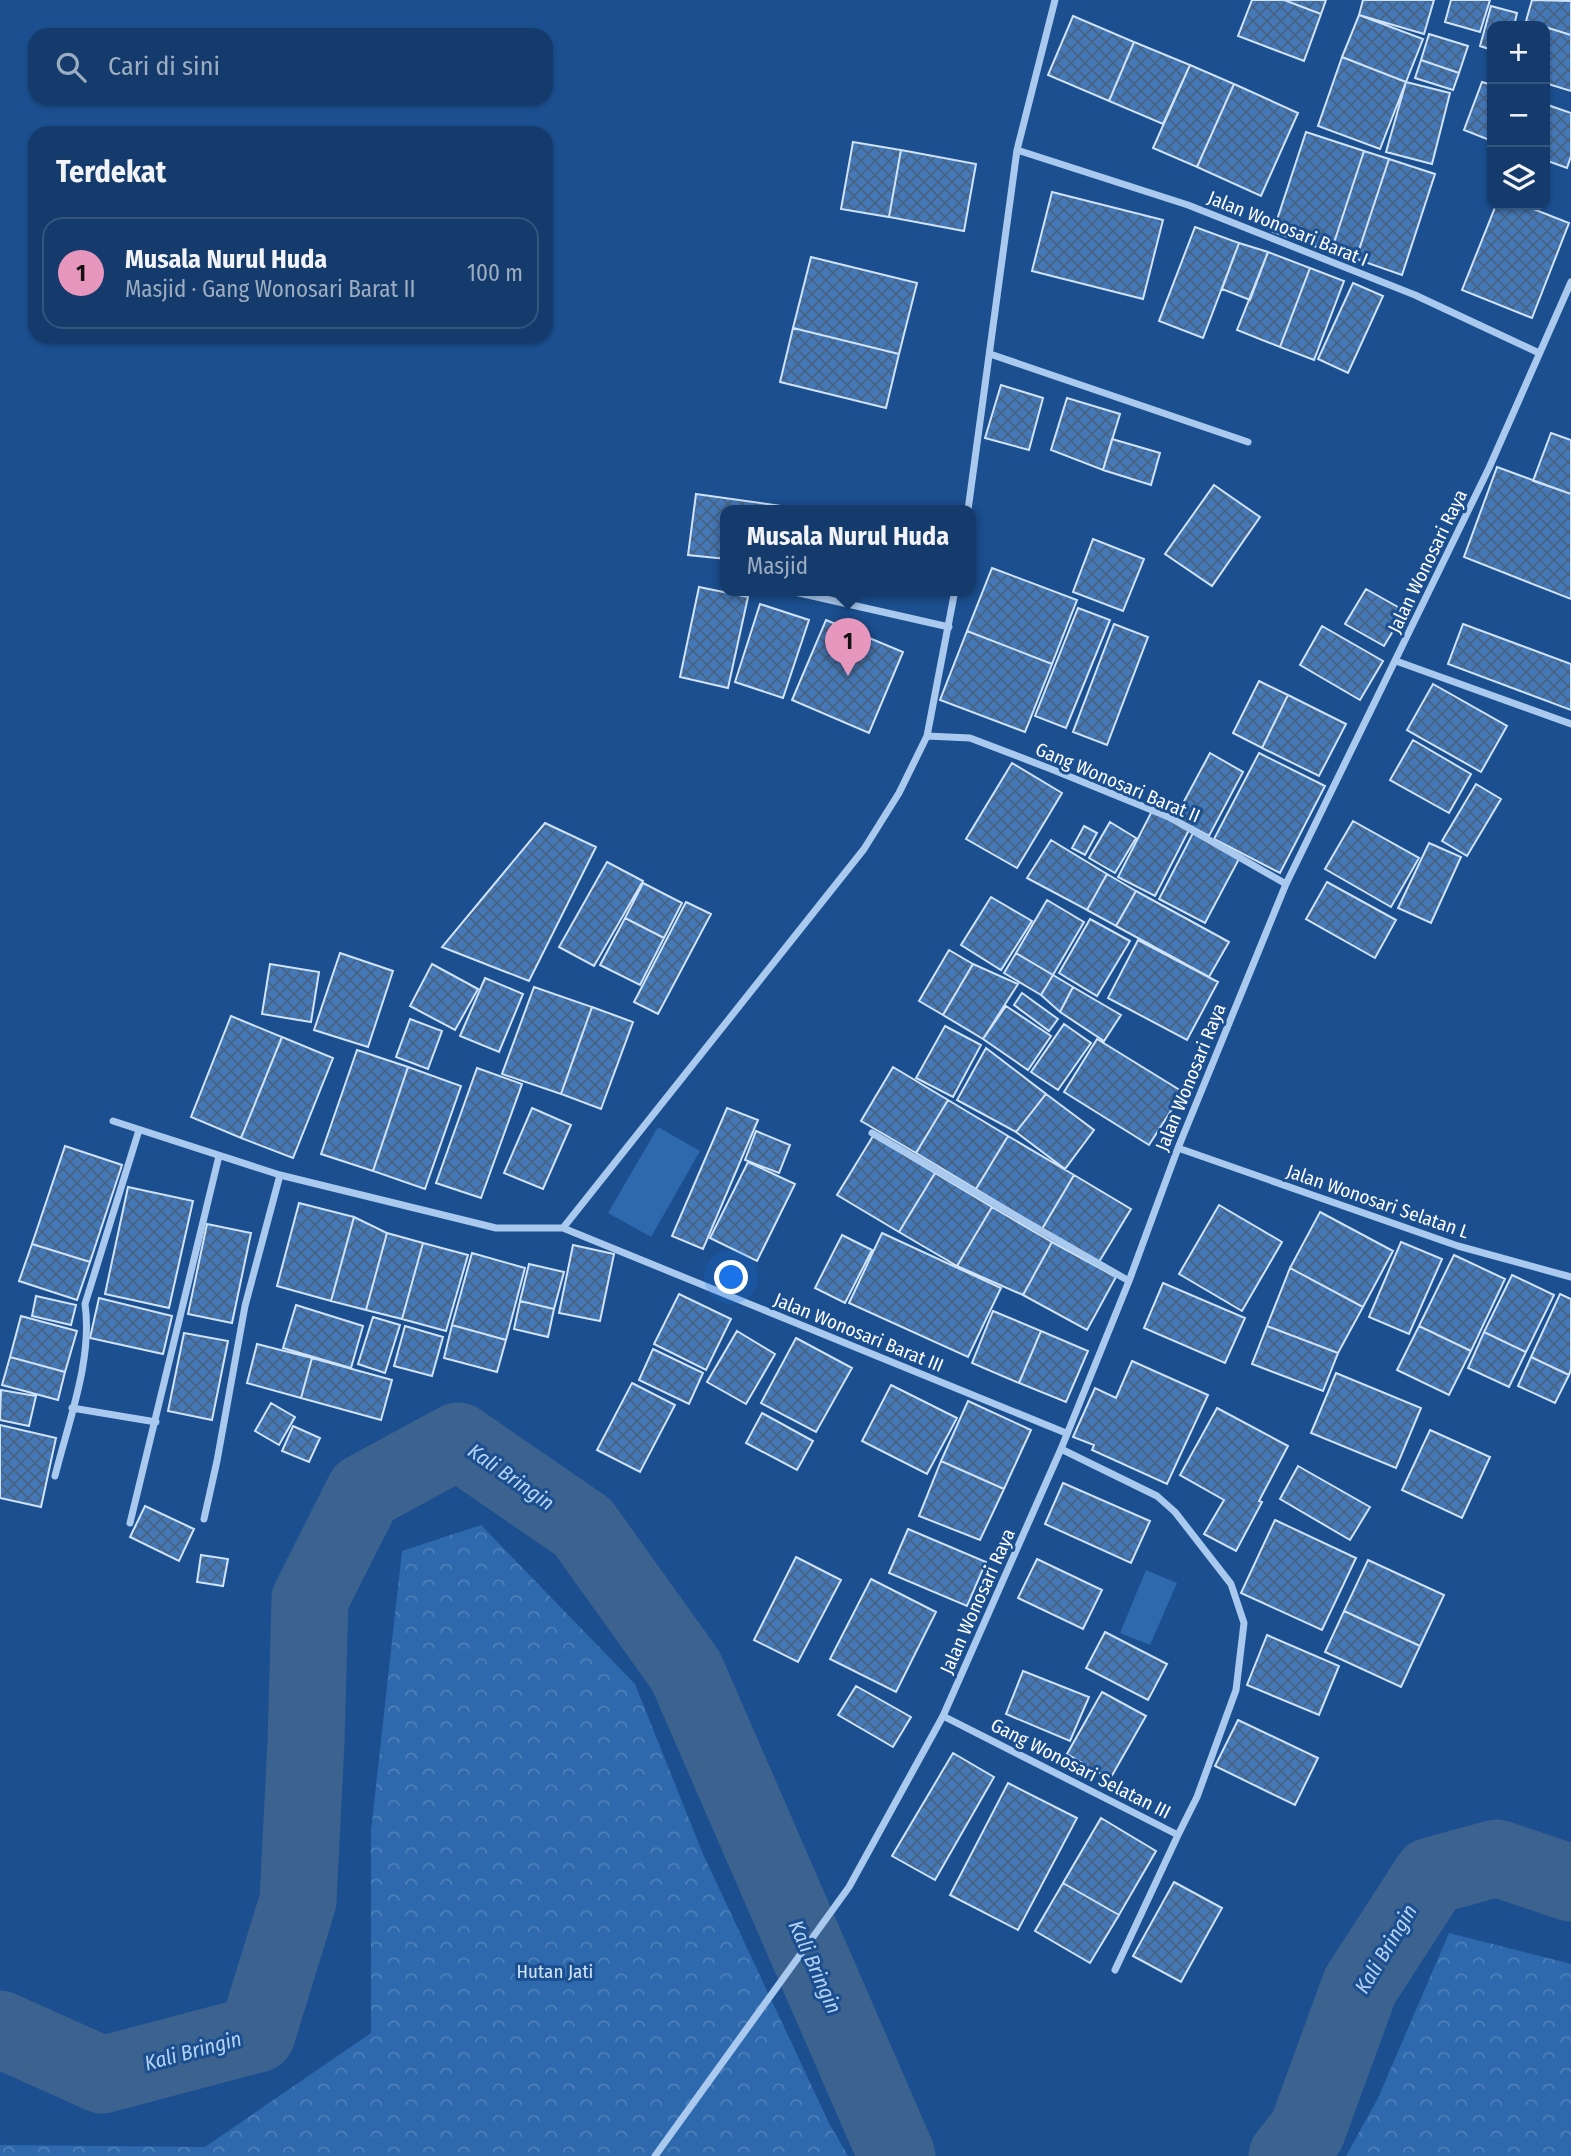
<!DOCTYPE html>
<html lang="id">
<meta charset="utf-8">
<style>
:root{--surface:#143b6b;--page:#1d4271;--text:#f1f3f6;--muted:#9dadc1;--line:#33557e;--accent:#e797bd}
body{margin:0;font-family:"Fira Sans Condensed",sans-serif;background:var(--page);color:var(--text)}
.controls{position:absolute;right:21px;top:21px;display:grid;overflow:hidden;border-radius:14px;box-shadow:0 2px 5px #0004}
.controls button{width:63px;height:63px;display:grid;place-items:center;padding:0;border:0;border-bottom:2px solid var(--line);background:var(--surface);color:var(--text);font:35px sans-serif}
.you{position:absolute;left:732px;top:1278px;width:24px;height:24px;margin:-18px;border:5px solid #fff;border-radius:50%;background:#1a73e8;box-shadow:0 0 0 10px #1a73e833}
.badge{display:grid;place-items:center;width:46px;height:46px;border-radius:50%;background:var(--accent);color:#111;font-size:23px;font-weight:700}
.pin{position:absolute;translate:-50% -58px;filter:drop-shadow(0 2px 4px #0008)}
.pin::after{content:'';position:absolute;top:37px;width:24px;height:21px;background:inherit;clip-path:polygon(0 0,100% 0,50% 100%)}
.popup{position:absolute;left:720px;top:505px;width:256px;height:91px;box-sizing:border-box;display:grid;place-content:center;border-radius:14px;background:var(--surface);filter:drop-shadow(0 2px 5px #0005);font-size:23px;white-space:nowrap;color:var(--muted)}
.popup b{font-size:26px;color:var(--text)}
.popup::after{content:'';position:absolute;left:50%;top:100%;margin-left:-14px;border:14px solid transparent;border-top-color:var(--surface)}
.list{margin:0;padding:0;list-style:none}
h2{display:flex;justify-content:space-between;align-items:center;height:91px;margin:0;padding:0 28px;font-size:30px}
h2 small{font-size:23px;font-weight:400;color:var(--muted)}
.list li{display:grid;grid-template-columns:46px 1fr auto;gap:21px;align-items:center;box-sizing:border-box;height:112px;margin:0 14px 14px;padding:0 14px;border:2px solid var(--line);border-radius:21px}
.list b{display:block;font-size:26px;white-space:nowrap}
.list p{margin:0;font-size:23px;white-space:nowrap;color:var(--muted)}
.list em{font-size:23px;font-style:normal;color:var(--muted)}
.icon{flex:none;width:38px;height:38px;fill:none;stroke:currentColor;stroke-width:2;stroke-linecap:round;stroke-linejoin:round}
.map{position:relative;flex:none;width:1571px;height:2156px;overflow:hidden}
.search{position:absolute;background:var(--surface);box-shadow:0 2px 5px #0004;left:28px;top:28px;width:525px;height:77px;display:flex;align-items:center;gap:18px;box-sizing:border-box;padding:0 24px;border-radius:21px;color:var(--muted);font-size:26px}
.panel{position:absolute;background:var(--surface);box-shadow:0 2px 5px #0004;left:28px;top:126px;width:525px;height:217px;border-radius:21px}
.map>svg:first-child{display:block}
.grass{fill:#2e69ad}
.forest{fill:url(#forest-crowns)}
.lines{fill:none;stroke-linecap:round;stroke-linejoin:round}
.river{stroke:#3c6290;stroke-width:77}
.building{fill:url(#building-cross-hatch);stroke:#cfe3fa;stroke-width:2}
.minor{stroke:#a9c9ee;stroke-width:7}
.labels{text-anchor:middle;stroke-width:6;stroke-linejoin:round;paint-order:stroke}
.street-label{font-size:19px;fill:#fff;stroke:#1b4f8f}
.park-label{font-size:19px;fill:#cfe3fa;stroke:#1b4f8f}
.water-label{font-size:21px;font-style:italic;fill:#b5d3f5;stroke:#1b4f8f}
</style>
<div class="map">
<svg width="1571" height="2156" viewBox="0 0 1571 2156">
<defs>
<pattern id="forest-crowns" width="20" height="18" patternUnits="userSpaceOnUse" patternTransform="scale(1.75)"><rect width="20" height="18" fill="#2e69ad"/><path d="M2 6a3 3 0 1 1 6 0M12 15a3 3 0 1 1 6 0" fill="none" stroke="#4d80b9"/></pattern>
<pattern id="building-cross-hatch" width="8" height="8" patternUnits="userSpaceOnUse" patternTransform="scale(1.75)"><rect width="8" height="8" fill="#4478b7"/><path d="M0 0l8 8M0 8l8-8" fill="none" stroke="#486282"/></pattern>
</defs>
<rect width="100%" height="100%" fill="#1b4f8f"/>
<path class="grass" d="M658 1127 700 1151 651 1237 608 1213Z
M1146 1570 1177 1583 1150 1645 1120 1633Z"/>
<path class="forest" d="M481 1525 635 1684 703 1854 829 2123 848 2156H0V2145L205 2147 371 2033V1831L402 1551Z
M1449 1933 1571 1964V2156H1346L1378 2098Z"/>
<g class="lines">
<path class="river" d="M0 2029 102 2075 257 2034 298 1901 306 1742 310 1599 364 1492 458 1441 583 1527 686 1671 897 2156
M1287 2156 1307 2131 1360 1986 1431 1876 1497 1858 1571 1883"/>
</g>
<path class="building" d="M1252 0H1284L1321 14 1304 61 1238 36Z
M1284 0H1326L1321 14Z
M1363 0H1434L1424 34 1359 15Z
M1451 0H1490L1480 32 1445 22Z
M1532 0 1571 1V35L1526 21Z
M1491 6 1517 13 1514 26H1492V50L1480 46Z
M1359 15 1423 39 1406 82 1342 57Z
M1073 16 1134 42 1109 101 1048 75Z
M1545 27 1571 35V91L1545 83Z
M1429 34 1468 46 1459 73 1421 60Z
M1134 42 1190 65 1163 124 1109 101Z
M1342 57 1406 82 1380 149 1318 126Z
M1421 60 1459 73 1453 90 1415 78Z
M1190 65 1234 84 1197 167 1153 148Z
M1406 82 1450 93 1432 164 1386 152Z
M1482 82 1492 85V141L1464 130Z
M1234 84 1298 113 1261 196 1197 167Z
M1545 104 1571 113V156L1567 168 1545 160Z
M1306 132 1364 151 1331 252 1273 232Z
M853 142 901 150 889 217 841 209Z
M901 150 976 164 964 231 889 217Z
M1364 151 1389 159 1356 259 1331 252Z
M1389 159 1435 174 1402 275 1356 259Z
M1052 192 1163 220 1143 299 1032 271Z
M1496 205H1523L1569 223 1532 318 1462 290Z
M1195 227 1239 243 1203 338 1159 321Z
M1239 243 1268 252 1250 300 1222 289Z
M1268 252 1310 268 1280 347 1237 330Z
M811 257 917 283 899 354 793 328Z
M1310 268 1344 281 1314 360 1280 347Z
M1353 283 1383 296 1348 373 1318 359Z
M793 328 899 354 886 408 780 382Z
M1001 385 1043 398 1029 450 985 438Z
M1067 398 1120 414 1103 470 1051 450Z
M1551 433 1571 440V494L1533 481Z
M1112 439 1160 453 1151 485 1103 470Z
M1497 467 1571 494V599L1464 557Z
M1214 485 1260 517 1212 586 1165 554Z
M696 494 789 507V510H726V559L688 555Z
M1093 539 1144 559 1123 611 1073 592Z
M992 568 1077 600 1052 664 967 631Z
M699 587 748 597 728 688 680 677Z
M1366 589 1405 611 1384 646 1345 624Z
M760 604 809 620 783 698 735 682Z
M1078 608 1110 620 1066 728 1035 716Z
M826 620 903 652 869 733 792 700Z
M1114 624 1148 637 1107 745 1073 732Z
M1463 624 1571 664V710L1448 664Z
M1322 626 1383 661 1360 700 1300 665Z
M967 631 1052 664 1025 732 940 700Z
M1259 681 1288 695 1262 748 1233 733Z
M1433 684 1507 726 1481 772 1407 730Z
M1288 695 1346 724 1319 776 1262 748Z
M1413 740 1471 774 1449 813 1390 780Z
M1210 753 1243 772 1209 836 1175 818Z
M1259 753 1325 786 1280 873 1214 839Z
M1012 763 1062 793 1017 868 966 839Z
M1476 784 1501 799 1467 856 1442 841Z
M1152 811 1189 830 1155 896 1118 877Z
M1353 821 1419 858 1391 907 1325 869Z
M1110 822 1136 838 1115 873 1089 858Z
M545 823 596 847 529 981 442 947Z
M1084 826 1097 833 1085 855 1072 848Z
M1193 833 1240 857 1205 923 1159 899Z
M1051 840 1107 874 1087 910 1027 878Z
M1429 843 1461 857 1431 923 1398 908Z
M607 862 643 881 594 966 559 947Z
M1107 874 1136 891 1116 926 1087 910Z
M1327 882 1396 920 1375 958 1306 919Z
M643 883 682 903 664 938 625 918Z
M1136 891 1229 942 1209 977 1116 926Z
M991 897 1032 921 1001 970 961 945Z
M1047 900 1084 922 1053 975 1016 953Z
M686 902 711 914 658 1014 634 1002Z
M625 918 664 938 640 985 600 965Z
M1090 919 1130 941 1097 996 1059 973Z
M1138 940 1218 982 1187 1040 1108 998Z
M949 950 973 964 943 1015 919 1001Z
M340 953 393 971 368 1047 314 1030Z
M1016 953 1053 975 1041 995 1004 973Z
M270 964 319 972 311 1022 262 1014Z
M432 964 478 989 455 1030 410 1006Z
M973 964 1018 984 983 1039 943 1015Z
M1053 975 1073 987 1060 1012 1041 995Z
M485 978 523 994 499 1052 460 1036Z
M534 987 592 1007 561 1094 502 1074Z
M1073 987 1121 1015 1104 1041 1060 1012Z
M1022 993 1058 1019 1049 1031 1014 1005Z
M1006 1006 1051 1036 1028 1070 983 1039Z
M592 1007 633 1022 601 1109 561 1094Z
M231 1016 282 1037 241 1138 191 1117Z
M410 1019 442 1031 428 1069 396 1057Z
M1064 1024 1091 1043 1058 1090 1031 1072Z
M945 1026 981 1045 953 1097 916 1078Z
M282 1037 333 1058 293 1158 241 1138Z
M1097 1039 1183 1092 1149 1145 1064 1092Z
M986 1048 1046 1094 1016 1132 957 1100Z
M357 1050 408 1067 373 1171 321 1154Z
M408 1067 461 1086 425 1189 373 1171Z
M893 1067 948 1100 916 1153 861 1121Z
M477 1068 522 1084 481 1198 436 1183Z
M1046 1094 1094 1130 1065 1169 1016 1132Z
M948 1100 1008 1136 976 1189 916 1153Z
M532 1108 571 1125 543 1189 504 1173Z
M727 1108 758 1120 703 1249 672 1236Z
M756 1131 790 1145 779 1173 745 1160Z
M873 1136 935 1173 899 1232 837 1195Z
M1008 1136 1074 1175 1042 1229 976 1189Z
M65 1146 122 1165 90 1262 32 1244Z
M748 1162 795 1184 757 1261 710 1238Z
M935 1173 992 1207 957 1266 899 1232Z
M1074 1175 1131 1209 1099 1262 1042 1229Z
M128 1187 193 1201 169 1308 105 1294Z
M299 1203 354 1217 331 1301 277 1286Z
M1219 1205 1282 1242 1242 1311 1179 1274Z
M992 1207 1052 1242 1023 1295 957 1266Z
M1320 1212 1393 1251 1363 1307 1290 1268Z
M354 1217 387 1233 366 1310 331 1301Z
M207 1224 251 1233 232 1323 188 1314Z
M387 1233 423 1243 402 1319 366 1310Z
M882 1233 1001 1288 968 1357 849 1303Z
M842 1235 872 1250 845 1303 815 1288Z
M1052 1242 1116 1277 1087 1330 1023 1295Z
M1401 1242 1442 1259 1409 1334 1369 1317Z
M423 1243 468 1255 446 1331 402 1319Z
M32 1244 90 1262 77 1300 19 1281Z
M573 1245 614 1254 600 1321 559 1313Z
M472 1253 525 1268 506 1340 452 1325Z
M1454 1255 1505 1279 1471 1351 1419 1326Z
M529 1264 564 1272 554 1309 520 1301Z
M1290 1268 1363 1307 1338 1353 1267 1326Z
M1512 1275 1554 1295 1526 1352 1484 1332Z
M1163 1283 1245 1318 1225 1363 1144 1328Z
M679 1294 731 1319 706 1370 654 1344Z
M1560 1294 1571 1299V1369L1569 1375 1531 1357Z
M36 1296 76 1305 71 1325 32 1316Z
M99 1298 172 1316 163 1354 90 1338Z
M520 1301 554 1309 548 1337 514 1329Z
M296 1305 363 1326 351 1368 283 1348Z
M993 1311 1041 1331 1019 1383 972 1363Z
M21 1316 77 1331 65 1372 10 1357Z
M373 1317 400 1325 385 1373 358 1364Z
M452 1325 506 1340 497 1372 444 1358Z
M405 1326 443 1337 432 1376 394 1366Z
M1267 1326 1338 1353 1323 1391 1252 1364Z
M1419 1326 1471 1351 1449 1395 1397 1370Z
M737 1331 775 1354 746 1404 707 1382Z
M1041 1331 1088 1351 1066 1402 1019 1383Z
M1484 1332 1526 1352 1509 1387 1468 1368Z
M184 1333 228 1341 212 1420 168 1411Z
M796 1338 852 1368 816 1432 761 1403Z
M257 1344 312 1358 301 1398 247 1383Z
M653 1349 703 1373 689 1404 639 1380Z
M10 1357 65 1372 58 1400 2 1385Z
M1531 1357 1569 1375 1555 1403 1518 1386Z
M312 1358 392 1380 381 1420 301 1398Z
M1132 1361 1208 1395 1167 1484 1092 1450 1094 1445 1073 1437 1095 1388 1116 1398Z
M1336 1373 1421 1408 1396 1468 1311 1433Z
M632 1383 675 1405 640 1472 597 1450Z
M891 1385 957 1418 927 1474 862 1441Z
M1 1390 36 1396 29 1426 0 1420Z
M968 1401 1031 1430 1004 1489 941 1461Z
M271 1403 295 1417 279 1445 255 1431Z
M1217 1408 1288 1446 1259 1501 1262 1502 1236 1551 1204 1534 1224 1500 1180 1475Z
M762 1413 813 1441 797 1470 746 1443Z
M0 1425 56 1438 41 1507 0 1498Z
M293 1426 320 1438 309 1462 282 1451Z
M1430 1430 1490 1457 1462 1518 1402 1490Z
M941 1461 1004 1489 980 1540 919 1516Z
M1298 1466 1370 1507 1350 1540 1280 1499Z
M1063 1483 1150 1521 1131 1563 1045 1524Z
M145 1506 194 1529 179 1561 130 1537Z
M1275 1520 1356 1558 1322 1630 1241 1593Z
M908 1529 986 1562 967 1606 889 1573Z
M201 1555 228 1559 223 1586 197 1582Z
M796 1557 841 1580 798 1662 754 1640Z
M1037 1559 1102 1590 1083 1629 1018 1598Z
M1368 1560 1444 1595 1420 1646 1344 1611Z
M871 1579 936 1612 896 1692 830 1659Z
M1344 1611 1420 1646 1401 1687 1325 1652Z
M1105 1632 1167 1664 1148 1700 1086 1668Z
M1267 1635 1339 1666 1319 1715 1247 1685Z
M1023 1671 1089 1697 1070 1741 1006 1714Z
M856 1686 911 1717 893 1747 838 1715Z
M1102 1692 1146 1716 1110 1779 1067 1754Z
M1238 1720 1318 1758 1295 1805 1215 1766Z
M953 1753 994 1777 935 1880 892 1856Z
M1008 1783 1077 1818 1018 1930 950 1895Z
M1101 1818 1156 1851 1119 1915 1063 1883Z
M1174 1882 1222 1908 1181 1982 1133 1956Z
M1063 1883 1119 1915 1090 1963 1035 1931Z"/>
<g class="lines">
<path class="minor" d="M1017 150 1188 205 1415 295 1539 353
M990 354 1248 442
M968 510 1017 150 1055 0
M786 590 949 627
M1396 661 1571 724
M927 736 970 738 1051 769 1169 817 1286 884
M113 1121 280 1175 496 1228H563L864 849 899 793 927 736 955 590
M872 1133 1129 1281
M1178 1148 1458 1246 1571 1277
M563 1228 1066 1433
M72 1408 156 1422
M55 1476C68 1423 93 1359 85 1304L139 1130
M204 1519 217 1461 245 1306 280 1175
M130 1523 219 1156
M943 1716 1178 1835 1197 1797 1236 1690 1244 1623 1231 1584 1175 1512 1157 1496 1061 1449
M1115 1970 1178 1835
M655 2156 849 1887 943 1716 1061 1449 1129 1281 1178 1148 1286 884 1489 468 1571 282"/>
</g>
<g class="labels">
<g class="street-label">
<text transform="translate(1288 228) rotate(22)" y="7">Jalan Wonosari Barat I</text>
<text transform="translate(1427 561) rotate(-64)" y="7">Jalan Wonosari Raya</text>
<text transform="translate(1118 782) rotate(23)" y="7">Gang Wonosari Barat II</text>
<text transform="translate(1190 1077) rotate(-68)" y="7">Jalan Wonosari Raya</text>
<text transform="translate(1378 1201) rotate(19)" y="7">Jalan Wonosari Selatan L</text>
<text transform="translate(859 1332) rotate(22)" y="7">Jalan Wonosari Barat III</text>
<text transform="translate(977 1601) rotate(-66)" y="7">Jalan Wonosari Raya</text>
<text transform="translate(1081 1768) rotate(27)" y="7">Gang Wonosari Selatan III</text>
</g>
<g class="park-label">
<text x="555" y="1978">Hutan Jati</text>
</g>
<g class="water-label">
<text transform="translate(511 1477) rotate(35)" y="7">Kali Bringin</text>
<text transform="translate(1386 1949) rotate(-59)" y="7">Kali Bringin</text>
<text transform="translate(815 1967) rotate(66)" y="7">Kali Bringin</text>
<text transform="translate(193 2051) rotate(-15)" y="7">Kali Bringin</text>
</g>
</g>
</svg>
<div class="controls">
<button>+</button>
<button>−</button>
<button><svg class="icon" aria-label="layers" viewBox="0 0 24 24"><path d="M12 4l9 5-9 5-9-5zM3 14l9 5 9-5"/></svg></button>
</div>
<div class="you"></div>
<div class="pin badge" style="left:848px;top:676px">1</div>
<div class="popup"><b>Musala Nurul Huda</b>Masjid</div>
<div class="search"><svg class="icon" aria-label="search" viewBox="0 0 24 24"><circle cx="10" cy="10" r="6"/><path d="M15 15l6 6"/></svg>Cari di sini</div>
<section class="panel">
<h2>Terdekat<small></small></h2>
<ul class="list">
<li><span class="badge">1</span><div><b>Musala Nurul Huda</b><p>Masjid · Gang Wonosari Barat II</p></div><em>100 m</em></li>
</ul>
</section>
</div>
